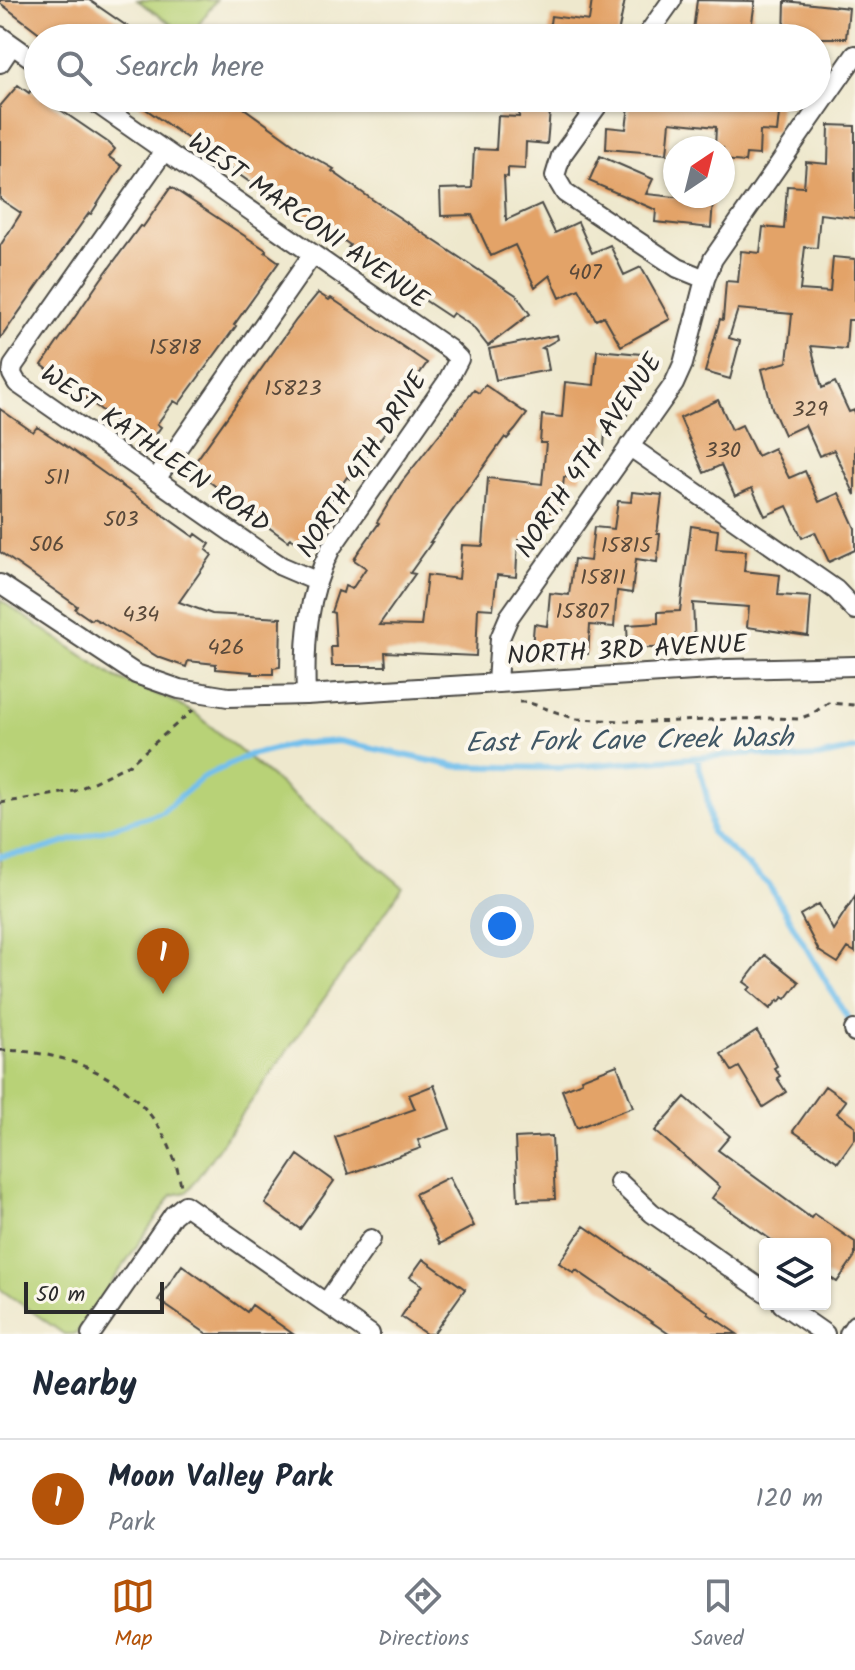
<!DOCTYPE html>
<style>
:root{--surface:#fff;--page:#f6f6f7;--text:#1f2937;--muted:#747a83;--line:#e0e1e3;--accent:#b45309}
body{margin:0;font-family:Kalam,sans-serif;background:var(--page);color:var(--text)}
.controls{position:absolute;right:24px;bottom:24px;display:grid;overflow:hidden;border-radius:8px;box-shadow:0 2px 6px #0004}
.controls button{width:72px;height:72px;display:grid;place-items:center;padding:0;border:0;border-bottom:2px solid var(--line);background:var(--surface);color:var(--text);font:40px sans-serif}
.compass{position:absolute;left:663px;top:136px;width:72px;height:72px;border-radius:50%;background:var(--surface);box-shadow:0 2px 6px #0004;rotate:35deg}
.scale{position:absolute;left:24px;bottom:20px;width:140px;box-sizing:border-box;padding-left:8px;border:4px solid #2b2b2b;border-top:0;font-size:22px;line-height:28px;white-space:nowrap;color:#2b2b2b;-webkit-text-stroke:6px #fbf7ec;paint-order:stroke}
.you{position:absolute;left:502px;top:926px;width:28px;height:28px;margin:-20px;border:6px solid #fff;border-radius:50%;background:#1a73e8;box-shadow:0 0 0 12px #1a73e833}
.badge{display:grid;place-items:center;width:52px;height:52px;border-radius:50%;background:var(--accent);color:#fff;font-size:26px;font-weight:700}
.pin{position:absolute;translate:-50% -66px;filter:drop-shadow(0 2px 4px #0008)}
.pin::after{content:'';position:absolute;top:42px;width:28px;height:24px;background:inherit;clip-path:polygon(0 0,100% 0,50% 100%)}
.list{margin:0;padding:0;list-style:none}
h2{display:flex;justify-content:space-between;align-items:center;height:104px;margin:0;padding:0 32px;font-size:34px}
h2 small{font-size:26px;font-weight:400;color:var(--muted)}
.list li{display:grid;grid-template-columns:52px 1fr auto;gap:24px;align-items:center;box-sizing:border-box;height:120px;padding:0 32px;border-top:2px solid var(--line)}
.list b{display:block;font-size:30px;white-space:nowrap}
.list p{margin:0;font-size:26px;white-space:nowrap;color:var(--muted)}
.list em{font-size:26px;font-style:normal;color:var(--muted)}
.icon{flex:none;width:44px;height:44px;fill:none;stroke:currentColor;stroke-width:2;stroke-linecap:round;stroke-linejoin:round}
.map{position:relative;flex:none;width:855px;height:1334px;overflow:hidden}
.search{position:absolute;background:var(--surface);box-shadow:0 2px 6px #0004;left:24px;right:24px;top:24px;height:88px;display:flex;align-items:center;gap:20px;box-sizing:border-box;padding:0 28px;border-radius:44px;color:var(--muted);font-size:30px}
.sheet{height:224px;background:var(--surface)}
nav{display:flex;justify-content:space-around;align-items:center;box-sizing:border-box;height:112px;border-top:2px solid var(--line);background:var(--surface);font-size:22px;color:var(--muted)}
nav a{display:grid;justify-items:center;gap:4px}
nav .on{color:var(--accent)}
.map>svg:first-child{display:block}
.green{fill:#b8d277;stroke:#727e51;stroke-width:2}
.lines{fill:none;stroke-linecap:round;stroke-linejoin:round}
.stream{stroke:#72bfec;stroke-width:6}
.building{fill:#e3a368}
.street-casing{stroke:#484743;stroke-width:22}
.path{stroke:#484743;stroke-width:3;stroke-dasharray:6 6;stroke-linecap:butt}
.street{stroke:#fff;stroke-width:18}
.labels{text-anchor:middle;stroke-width:8;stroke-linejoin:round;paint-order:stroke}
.number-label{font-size:22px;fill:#59493a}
.street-label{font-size:26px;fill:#2b2b2b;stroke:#fbf7ec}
.water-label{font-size:28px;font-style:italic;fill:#405765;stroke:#fbf7ec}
</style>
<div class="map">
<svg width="855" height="1334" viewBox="0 0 855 1334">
<rect width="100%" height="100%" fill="#fbf7ec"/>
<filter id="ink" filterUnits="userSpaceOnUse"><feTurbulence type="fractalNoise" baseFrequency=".0125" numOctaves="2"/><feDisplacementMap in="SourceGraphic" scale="16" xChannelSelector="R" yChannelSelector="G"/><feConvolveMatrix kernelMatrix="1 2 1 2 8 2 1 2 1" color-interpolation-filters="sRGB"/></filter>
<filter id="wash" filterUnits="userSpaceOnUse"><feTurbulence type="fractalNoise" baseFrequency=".006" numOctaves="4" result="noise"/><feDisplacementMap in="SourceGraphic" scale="32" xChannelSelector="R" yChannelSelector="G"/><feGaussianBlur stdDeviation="1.8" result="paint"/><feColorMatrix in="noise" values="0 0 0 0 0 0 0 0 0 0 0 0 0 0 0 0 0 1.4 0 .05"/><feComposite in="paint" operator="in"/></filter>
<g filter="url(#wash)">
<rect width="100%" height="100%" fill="#eee8cd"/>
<path class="green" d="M137 0H216L190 37Z
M0 600 116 678 168 699 196 714 403 887 193 1184 187 1192 172 1195 76 1334H64L0 1289Z"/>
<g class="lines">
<path class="stream" d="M697 758 707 797 712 833 769 885 853 1027
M0 856 37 851 162 812 202 778 249 755 295 744 339 741 455 766 555 768 756 753 781 759 818 757 855 749"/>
</g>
<g id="blocks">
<path class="building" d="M0 0H89L144 38H69L58 30 52 38H46L0 3Z
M592 0H625L617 38H548L551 16 589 21Z
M697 0 755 1 751 29 732 26 731 38H692Z
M785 1 849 8 846 38H784Z
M18 85 29 93 31 90 38 95V98H43L109 143 115 149 109 157 122 166 91 214 89 213 0 339V246L21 213 0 199V106Z
M130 98H230L306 153 334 169 332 171 370 198 516 295 530 314 488 346 472 326 453 313 450 317 391 278 390 280 348 248 350 245 326 228 323 233 308 222 285 204 287 201 264 185 261 190Z
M521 98H572L570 113 550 111 547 144 526 142 525 169 508 168V177L504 176 506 220 541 204 555 233 578 222 592 253 610 245 624 275 641 267 670 319 621 346 604 316 596 320 579 289 560 298 550 275 535 287 515 245 491 256 472 215 441 216 440 189 472 188 474 149 496 150 498 116 519 117Z
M630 98H659L718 106 719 99 780 105 777 132 760 131 759 155 746 154 745 162 723 160V148H715L716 127 670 122 667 154 606 149 607 127 626 129Z
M829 125 855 126V218L820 214 817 248 805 247 800 290 830 292 833 257 855 259V320H848L846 349 811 346 822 388 835 382 849 412 855 410V495L834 450 819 456 805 425 784 435 772 408 762 369 787 362 792 314 738 309 729 338 740 341 730 379 705 372 720 319 723 320 726 281 738 282 741 251 760 253 763 227 784 229 787 186 804 187 806 162 828 164Z
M600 156 653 179 646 194 713 201 711 228 655 222 656 210 589 181Z
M171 187 266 250 265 252 279 262 234 325 236 326 179 404 174 401 157 424 161 427 151 441 139 433 137 437 42 365 101 279 140 226 143 227Z
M318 293 329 300 331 298 427 363 382 427 386 431 350 479 347 477 316 523 320 525 303 546 290 538 288 541 254 517 195 470 199 464 196 461 296 320Z
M557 335 558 339 542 348 545 349 549 370 496 380 489 349Z
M597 350 652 355 650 383 630 381 627 415 606 413 604 448 584 447 581 479 564 477 560 513 540 511 538 542 518 540 516 577 497 575 493 609 478 608 476 656 385 652 386 666H332L331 647H336L334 613 331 612 338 591 343 593 345 586 352 589 366 568 354 560 357 554 379 523 377 522 401 483 474 390 479 393 485 385 527 414 515 430 507 439 505 437 430 542H432L410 573 415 574 379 625 421 626 427 575 459 579 462 545 483 546 488 478 542 484 546 443H540L542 415 562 417 565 382 594 385Z
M718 400 732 430 742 425 757 456 774 448 789 478 805 471 819 502 839 493 855 528V550L829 562 815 532 802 538 787 506 765 516 752 488 735 496 721 465 704 473 680 418Z
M0 409 33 432 37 427 63 444 194 537 196 534 210 544 206 550 212 555 179 602 212 614 281 618 280 667 273 668V674H252V672L216 669V664L188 661 186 667 158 657 101 622 93 618 91 620 75 609 77 606 0 552Z
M632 492 662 495 657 534H660L657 562 636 559 632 593 617 591 614 627 590 625 588 654 532 648 534 624 547 626 550 593 569 595 574 559 590 561 594 527 614 529 618 501 631 502Z
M691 526 718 530 716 549 746 551 744 571 780 575 778 595 811 597 808 636 747 627 749 607 693 603 695 646 628 649 627 625 658 623V612L680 611Z
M855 896V952L848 948 838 963 819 951 800 915 819 904 833 930Z
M765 955 799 982 786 999 783 997 779 1002 778 1000 770 1009 748 990 751 987 744 982Z
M757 1031 777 1066 774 1068 780 1076 777 1078 786 1092 763 1107 739 1067 732 1071 721 1054Z
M617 1065 633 1107 577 1128 562 1090 582 1082 581 1079Z
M434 1085 450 1129 418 1140 421 1148 348 1174 335 1137 415 1109 409 1095Z
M825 1086 846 1101 837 1113 855 1126V1138L838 1162 793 1131Z
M685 1097 730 1136 718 1150 811 1218 814 1214 855 1242V1256L837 1282 825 1274V1244H777L712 1198 720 1187 655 1131Z
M552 1136 555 1199 518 1200 515 1138Z
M298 1155 334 1181 300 1229 265 1204Z
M449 1177 474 1226 440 1244 415 1194Z
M584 1226 709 1312 708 1314 737 1334H669L576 1270 574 1273 559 1263Z
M423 1259 465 1289 433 1334H426L401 1317 422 1285 410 1277Z
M182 1265 247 1312 252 1305 293 1334H207L158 1300Z"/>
</g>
</g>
<g filter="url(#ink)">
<use href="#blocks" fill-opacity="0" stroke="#484743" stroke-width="2"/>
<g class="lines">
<defs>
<path id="street" d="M0 36 38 63
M645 38 672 0
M0 63 12 45
M89 98 449 349 459 359 447 382 331 548C307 595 304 643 306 695
M603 98 561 156 555 176 565 193 678 268 705 279
M164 151 13 366 12 374 17 383 260 552 281 566 316 581
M629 446 836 590 855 610
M156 479 313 254
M0 584 136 674 179 689 228 697 306 695 727 669 855 666
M497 682 500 638 509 617 674 384 683 364 705 279 713 259 855 55
M854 1030 855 1032
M619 1182 652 1213 765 1292
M326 1303 371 1239
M782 1304 825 1334
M91 1334 173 1215 185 1205 370 1334
M849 1334 855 1325"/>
</defs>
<use href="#street" class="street-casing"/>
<path class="path" d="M519 702H527L576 719 647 722 770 718 798 719 812 714 828 703 855 705
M0 803 75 791 130 764 193 710
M0 1050C87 1051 165 1094 181 1186"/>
<use href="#street" class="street"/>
</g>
</g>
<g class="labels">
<g class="number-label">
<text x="585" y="279">407</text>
<text x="175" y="354">15818</text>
<text x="293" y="395">15823</text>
<text x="810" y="416">329</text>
<text x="723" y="457">330</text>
<text x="57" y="484">511</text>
<text x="121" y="526">503</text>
<text x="47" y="551">506</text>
<text x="626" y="552">15815</text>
<text x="603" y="584">15811</text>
<text x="582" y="618">15807</text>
<text x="141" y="621">434</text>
<text x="226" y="654">426</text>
</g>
<g class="street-label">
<text transform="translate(309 220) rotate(35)" y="9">WEST MARCONI AVENUE</text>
<text transform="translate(156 448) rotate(35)" y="9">WEST KATHLEEN ROAD</text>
<text transform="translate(588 455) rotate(-56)" y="9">NORTH 4TH AVENUE</text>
<text transform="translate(361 464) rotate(-57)" y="9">NORTH 4TH DRIVE</text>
<text transform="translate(627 649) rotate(-3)" y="9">NORTH 3RD AVENUE</text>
</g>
<g class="water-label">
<text transform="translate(629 739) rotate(-1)" y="10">East Fork Cave Creek Wash</text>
</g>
</g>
</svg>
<div class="controls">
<button><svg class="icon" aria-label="layers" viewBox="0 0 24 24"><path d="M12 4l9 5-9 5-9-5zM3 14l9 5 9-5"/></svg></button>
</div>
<svg class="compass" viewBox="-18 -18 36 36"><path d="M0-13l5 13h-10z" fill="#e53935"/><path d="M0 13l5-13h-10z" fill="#747a83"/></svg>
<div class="scale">50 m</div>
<div class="you"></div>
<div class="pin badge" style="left:163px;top:994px">1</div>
<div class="search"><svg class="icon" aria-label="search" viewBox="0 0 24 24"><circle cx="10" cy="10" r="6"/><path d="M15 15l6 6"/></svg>Search here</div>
</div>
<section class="sheet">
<h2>Nearby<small></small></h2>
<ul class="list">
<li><span class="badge">1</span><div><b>Moon Valley Park</b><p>Park</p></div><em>120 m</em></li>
</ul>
</section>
<nav>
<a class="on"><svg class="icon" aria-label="map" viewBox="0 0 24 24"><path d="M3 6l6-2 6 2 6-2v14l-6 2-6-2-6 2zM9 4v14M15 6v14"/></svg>Map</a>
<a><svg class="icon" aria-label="directions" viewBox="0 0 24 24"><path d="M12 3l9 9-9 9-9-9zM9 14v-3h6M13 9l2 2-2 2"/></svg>Directions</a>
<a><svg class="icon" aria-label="saved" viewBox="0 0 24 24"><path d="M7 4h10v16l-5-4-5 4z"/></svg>Saved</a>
</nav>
